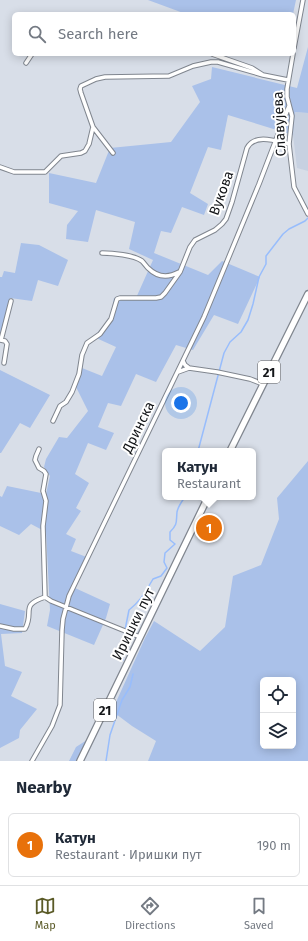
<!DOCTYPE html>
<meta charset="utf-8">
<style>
:root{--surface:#fff;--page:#f6f6f7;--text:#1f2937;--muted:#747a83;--line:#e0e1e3;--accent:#5a5a27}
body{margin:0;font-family:"Fira Sans",sans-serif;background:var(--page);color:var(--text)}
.controls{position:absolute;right:12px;bottom:12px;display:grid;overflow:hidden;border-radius:6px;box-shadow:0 2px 10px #0003}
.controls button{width:36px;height:36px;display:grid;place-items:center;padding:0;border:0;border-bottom:1px solid var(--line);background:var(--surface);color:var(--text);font:20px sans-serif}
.you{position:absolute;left:181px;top:403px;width:14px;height:14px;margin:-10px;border:3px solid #fff;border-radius:50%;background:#1a73e8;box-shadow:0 0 0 6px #1a73e833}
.badge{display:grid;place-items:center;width:26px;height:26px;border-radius:50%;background:var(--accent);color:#fff;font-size:13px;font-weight:700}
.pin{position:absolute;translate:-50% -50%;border:2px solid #fff;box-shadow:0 1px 4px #0006}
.popup{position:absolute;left:162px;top:448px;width:94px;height:52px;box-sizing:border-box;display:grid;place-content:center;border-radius:6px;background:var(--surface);filter:drop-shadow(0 1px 3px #0005);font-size:13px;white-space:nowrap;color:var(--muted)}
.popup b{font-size:15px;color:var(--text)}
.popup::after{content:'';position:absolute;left:50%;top:100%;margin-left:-8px;border:8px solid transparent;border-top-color:var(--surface)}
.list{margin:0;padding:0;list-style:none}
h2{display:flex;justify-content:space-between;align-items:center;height:52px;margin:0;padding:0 16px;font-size:17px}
h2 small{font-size:13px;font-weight:400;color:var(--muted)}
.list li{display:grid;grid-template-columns:26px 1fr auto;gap:12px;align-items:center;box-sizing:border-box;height:64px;margin:0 8px 8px;padding:0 8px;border:1px solid var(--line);border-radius:6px}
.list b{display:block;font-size:15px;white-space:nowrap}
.list p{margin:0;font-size:13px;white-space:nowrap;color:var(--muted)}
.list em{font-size:13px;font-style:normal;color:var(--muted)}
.icon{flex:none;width:22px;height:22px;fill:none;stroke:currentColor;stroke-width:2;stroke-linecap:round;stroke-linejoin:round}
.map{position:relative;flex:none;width:308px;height:761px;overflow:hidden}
.search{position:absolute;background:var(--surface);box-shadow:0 2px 10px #0003;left:12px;right:12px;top:12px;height:44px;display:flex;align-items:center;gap:10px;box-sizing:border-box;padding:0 14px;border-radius:6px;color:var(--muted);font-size:15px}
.sheet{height:124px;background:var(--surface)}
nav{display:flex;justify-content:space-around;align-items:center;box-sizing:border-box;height:56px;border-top:1px solid var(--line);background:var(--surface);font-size:11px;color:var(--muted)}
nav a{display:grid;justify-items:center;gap:2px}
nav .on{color:var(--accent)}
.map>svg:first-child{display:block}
.built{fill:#c7d1e1}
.green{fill:#aac1e9;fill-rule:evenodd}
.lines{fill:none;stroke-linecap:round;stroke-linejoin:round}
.stream{stroke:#98bdfc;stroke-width:1.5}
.street-casing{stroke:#80868f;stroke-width:5.5}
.primary-casing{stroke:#80868f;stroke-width:8}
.street{stroke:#fff;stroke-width:3.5}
.primary{stroke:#fff;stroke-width:5.5}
.labels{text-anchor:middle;stroke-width:4;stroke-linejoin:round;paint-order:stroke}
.shield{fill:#fff;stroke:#5a5b5d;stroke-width:1}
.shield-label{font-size:13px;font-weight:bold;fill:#131518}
.street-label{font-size:14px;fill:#131518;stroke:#fff}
</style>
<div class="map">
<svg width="308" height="761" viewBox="0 0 308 761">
<rect width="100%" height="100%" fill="#d8dee8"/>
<path class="built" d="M295 112 308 113V171L297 168 293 135Z"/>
<path class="green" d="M148 0H296L293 14H186Z
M308 47V113L295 112 293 135 228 115 221 150 208 147 190 193 208 204 204 215 182 207 171 233 161 231 154 253 208 275 222 261 260 277 238 324 214 315 193 350 176 345 156 382 136 374 121 406 108 403 98 427 114 433 106 450 88 443 75 474 89 483 76 508 81 511 66 534 76 539 71 551 89 558 75 588 110 604 106 618 94 645 47 626 50 610 46 532 31 524 19 535 0 526V496L2 497 7 486 46 494 50 476 44 467 46 459 59 437 67 438 88 411 76 387 82 368 102 376 116 347 94 337 110 318 114 298H136L153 260 129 249 135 222 96 210 88 242 66 239 67 225 78 211 49 203V173L96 183 110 148 171 142 200 102 192 86 211 79 212 67 297 88Z
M21 243 39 245 68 260 58 286 38 280 32 301 10 298 0 336V277H2L4 271 15 273Z
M0 370 50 395 30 428 20 423 1 453H0Z
M308 461V761H148L156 741 132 726 112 711 145 638 154 621 200 651 225 627 233 576 261 565 279 519 277 498ZM263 680H293V746H263Z
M0 604 25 611 22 633 1 634 5 666 22 672 11 696 37 709 20 730 19 738 0 748Z
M90 738 78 761H69L76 747Z"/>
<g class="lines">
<path class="stream" d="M198 451 224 353 230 342 241 332 248 320 253 304 259 277 266 264V256L283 234 289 229 305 221 308 218
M123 660 121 650 129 610C140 602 147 590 153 579L161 576 167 568 164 562 165 553 175 544 170 540V532C178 524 176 522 177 512 178 507 182 501 185 497
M106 761 110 735 122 700 130 687 133 674"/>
<defs>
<path id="street" d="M294 48 303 0
M212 54 252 68 263 75 288 80
M293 54 287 89V97L292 116 289 144 294 187 308 214
M26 63 32 54
M113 153 93 127 81 93 80 89 81 86 96 79 105 77 169 76 193 66 211 62H218L263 75
M0 167 14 172H45L61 156 81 153 85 151 89 144 93 127
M102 253C112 253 134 255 142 261 144 263 146 266 148 268 158 278 168 278 179 272
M0 340 5 341 7 344 4 363
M1 340 11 301
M183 361 185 365 189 368 217 372 250 379 263 384
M178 372 189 368
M53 421 60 406 66 402 72 392 79 374 82 355 87 343 100 334 111 319 117 299 120 298H156L161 297 165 293 180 272 190 247 195 240 215 230 222 224 226 219 232 202 247 148C255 133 276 141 289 144
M39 449 36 456 35 460 39 468 44 471 46 474 43 491 46 501 43 526 45 597
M45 597 51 601 140 637
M0 626 14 629H25C35 611 19 606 45 597
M32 761 52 726 60 705 62 630 63 619 69 596 204 317 259 184 289 106"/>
<path id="primary" d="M230 451 308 294
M80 761 208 497"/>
</defs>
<use href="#street" class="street-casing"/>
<use href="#primary" class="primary-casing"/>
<use href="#street" class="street"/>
<use href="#primary" class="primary"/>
</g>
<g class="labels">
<g class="shield">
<rect x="258" y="361" width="22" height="22" rx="3"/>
<rect x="94" y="699" width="22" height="22" rx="3"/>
</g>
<g class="shield-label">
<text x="269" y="377">21</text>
<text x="105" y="715">21</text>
</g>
<g class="street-label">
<text transform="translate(279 124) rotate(-93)" y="5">Славујева</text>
<text transform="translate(221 193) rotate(-70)" y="5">Вукова</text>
<text transform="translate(138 427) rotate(-64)" y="5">Дринска</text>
<text transform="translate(133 624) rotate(-64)" y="5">Иришки пут</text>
</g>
</g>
</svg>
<div class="controls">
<button><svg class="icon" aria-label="locate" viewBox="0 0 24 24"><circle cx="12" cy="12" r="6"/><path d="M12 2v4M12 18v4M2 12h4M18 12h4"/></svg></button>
<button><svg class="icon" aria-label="layers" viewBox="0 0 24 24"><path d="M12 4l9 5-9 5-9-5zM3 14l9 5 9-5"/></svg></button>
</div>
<div class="you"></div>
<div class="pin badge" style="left:209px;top:528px;background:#e8710a">1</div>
<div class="popup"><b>Катун</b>Restaurant</div>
<div class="search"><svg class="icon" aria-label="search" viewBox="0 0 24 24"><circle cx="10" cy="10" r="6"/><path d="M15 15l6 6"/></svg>Search here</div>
</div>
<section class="sheet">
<h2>Nearby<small></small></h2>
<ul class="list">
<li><span class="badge" style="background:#e8710a">1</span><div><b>Катун</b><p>Restaurant · Иришки пут</p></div><em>190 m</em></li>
</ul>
</section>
<nav>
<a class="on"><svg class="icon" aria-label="map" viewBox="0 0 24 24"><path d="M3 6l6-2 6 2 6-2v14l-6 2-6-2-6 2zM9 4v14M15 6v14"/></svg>Map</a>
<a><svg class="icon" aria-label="directions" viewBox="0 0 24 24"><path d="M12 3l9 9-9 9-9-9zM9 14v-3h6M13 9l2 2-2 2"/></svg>Directions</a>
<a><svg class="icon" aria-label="saved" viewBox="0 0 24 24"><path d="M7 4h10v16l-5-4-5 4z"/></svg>Saved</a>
</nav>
